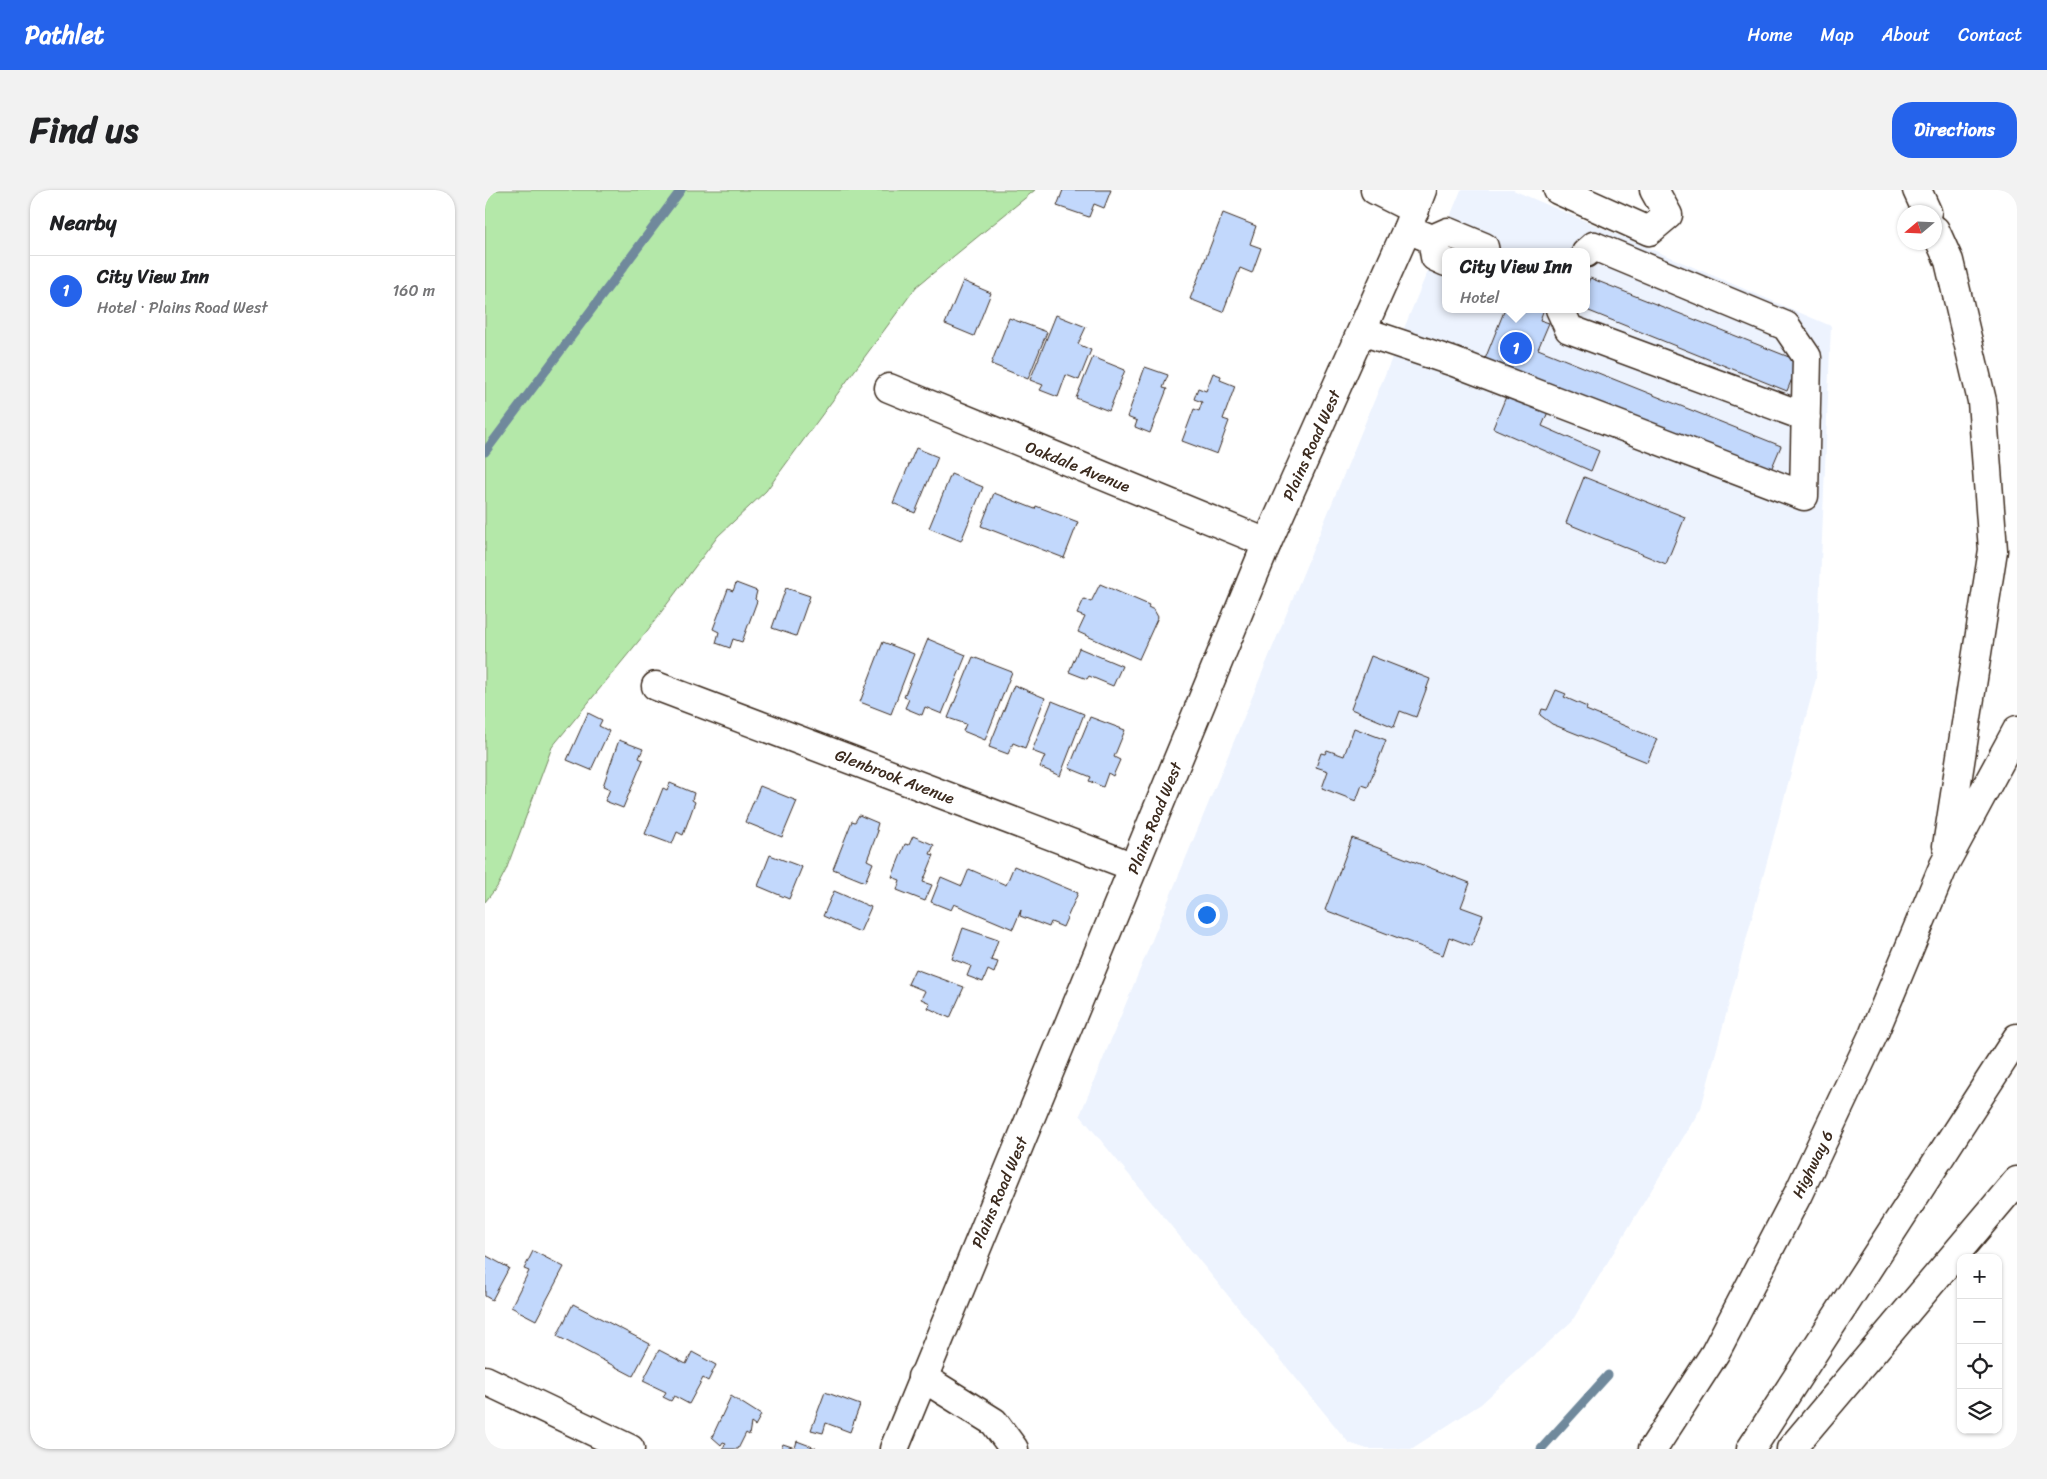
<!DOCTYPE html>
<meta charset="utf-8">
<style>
:root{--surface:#fff;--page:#f2f2f2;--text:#202124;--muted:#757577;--line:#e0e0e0;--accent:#2563eb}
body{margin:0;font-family:Sriracha,sans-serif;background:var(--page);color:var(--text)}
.controls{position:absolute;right:15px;bottom:15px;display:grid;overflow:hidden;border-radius:10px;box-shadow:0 1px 4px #0004}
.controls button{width:45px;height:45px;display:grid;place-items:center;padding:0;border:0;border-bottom:1px solid var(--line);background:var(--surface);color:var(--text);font:25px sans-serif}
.compass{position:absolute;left:1412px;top:15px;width:45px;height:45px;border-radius:50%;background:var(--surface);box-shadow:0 1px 4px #0004;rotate:251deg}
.you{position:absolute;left:721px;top:724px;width:18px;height:18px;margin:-12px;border:4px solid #fff;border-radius:50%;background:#1a73e8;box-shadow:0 0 0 8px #1a73e833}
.badge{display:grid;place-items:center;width:32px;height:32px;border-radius:50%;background:var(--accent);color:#fff;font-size:16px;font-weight:700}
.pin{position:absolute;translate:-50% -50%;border:2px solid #fff;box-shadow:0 1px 5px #0006}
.popup{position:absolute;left:957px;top:58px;width:148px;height:65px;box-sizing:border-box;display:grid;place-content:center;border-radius:10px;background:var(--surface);filter:drop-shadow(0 1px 4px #0005);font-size:16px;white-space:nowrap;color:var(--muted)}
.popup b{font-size:19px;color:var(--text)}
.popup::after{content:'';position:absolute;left:50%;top:100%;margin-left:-10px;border:10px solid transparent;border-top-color:var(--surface)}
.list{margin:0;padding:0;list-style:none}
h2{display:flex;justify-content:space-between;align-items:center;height:65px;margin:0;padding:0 20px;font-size:21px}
h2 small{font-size:16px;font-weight:400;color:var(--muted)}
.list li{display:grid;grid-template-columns:32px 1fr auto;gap:15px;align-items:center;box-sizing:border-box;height:70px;padding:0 20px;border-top:1px solid var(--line)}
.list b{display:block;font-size:19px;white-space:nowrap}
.list p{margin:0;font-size:16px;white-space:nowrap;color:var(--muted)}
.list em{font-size:16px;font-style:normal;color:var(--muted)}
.icon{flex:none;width:28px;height:28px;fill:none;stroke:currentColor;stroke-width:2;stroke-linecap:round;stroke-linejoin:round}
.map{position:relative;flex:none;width:1532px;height:1259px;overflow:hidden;border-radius:20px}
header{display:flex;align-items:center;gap:30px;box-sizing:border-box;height:70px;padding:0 25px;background:var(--accent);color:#fff}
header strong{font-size:24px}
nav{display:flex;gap:28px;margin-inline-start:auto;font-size:18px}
.intro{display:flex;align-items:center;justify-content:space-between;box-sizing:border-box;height:120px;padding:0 30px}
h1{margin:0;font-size:35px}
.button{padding:12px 22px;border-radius:20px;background:var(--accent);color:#fff;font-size:18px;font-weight:700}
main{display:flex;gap:30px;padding:0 30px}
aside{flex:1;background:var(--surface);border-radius:20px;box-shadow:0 1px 4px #0004}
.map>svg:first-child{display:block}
.built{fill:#edf3fe;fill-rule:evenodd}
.green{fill:#b4e8a9;stroke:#788964}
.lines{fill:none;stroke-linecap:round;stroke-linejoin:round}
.stream{stroke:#6f899c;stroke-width:9}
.building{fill:#c2d8fc;stroke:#3b2a1e}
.minor-casing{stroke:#3b2a1e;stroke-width:31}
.major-casing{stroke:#3b2a1e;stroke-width:31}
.highway-casing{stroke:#3b2a1e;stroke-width:31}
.minor{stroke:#fff;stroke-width:28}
.major{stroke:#fff;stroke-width:28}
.highway{stroke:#fff;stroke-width:28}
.labels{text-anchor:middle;stroke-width:4;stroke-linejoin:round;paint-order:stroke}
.street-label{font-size:16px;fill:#3b2a1e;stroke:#fff}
</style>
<header>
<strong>Pathlet</strong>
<nav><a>Home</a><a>Map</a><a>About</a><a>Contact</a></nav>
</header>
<div class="intro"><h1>Find us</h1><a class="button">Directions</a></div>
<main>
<aside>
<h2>Nearby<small></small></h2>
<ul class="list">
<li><span class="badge">1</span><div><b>City View Inn</b><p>Hotel · Plains Road West</p></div><em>160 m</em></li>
</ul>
</aside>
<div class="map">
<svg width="1532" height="1259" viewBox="0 0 1532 1259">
<rect width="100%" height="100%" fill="#fff"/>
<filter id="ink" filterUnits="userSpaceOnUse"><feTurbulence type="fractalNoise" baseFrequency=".02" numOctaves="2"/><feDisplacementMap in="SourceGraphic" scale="10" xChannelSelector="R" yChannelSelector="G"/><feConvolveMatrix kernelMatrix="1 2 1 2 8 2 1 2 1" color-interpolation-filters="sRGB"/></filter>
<g filter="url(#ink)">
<path class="built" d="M976 0H1028L1346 136 1331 489 1216 918 1087 1131 996 1214 926 1259H882L864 1253 595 925ZM961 62H1101V119H961Z"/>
<path class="green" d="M0 0H550L431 97 281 301 233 346 162 441 67 557 21 680 12 697 0 712Z"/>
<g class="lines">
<path class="stream" d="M0 262 196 0
M1056 1259 1123 1185"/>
</g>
<path class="building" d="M578 0H626L619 18 609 14 604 27 572 16Z
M738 23 771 36 765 54 776 58 767 83 755 78 738 122 705 109Z
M1105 88 1314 171 1302 201 1099 119H1101V97Z
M478 91 506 103 489 146 460 134Z
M1020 119H1059L1055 130 1064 133 1053 159 1296 256 1285 282 1000 169Z
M571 125 601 137 593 154 606 160 594 190 581 185 573 207 555 200 558 195 545 190Z
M524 128 562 142 543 189 506 174Z
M608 167 640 180 624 221 591 208Z
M660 177 683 185 678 198 682 199 665 243 650 237 652 231 642 227Z
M728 183 736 186 735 190 750 196 738 229 744 231 732 264 697 251 709 219 714 221 717 212 709 209 713 198 721 201Z
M1025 197 1066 215 1057 236 1114 261 1106 281 1008 238Z
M431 258 453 267 430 323 408 313Z
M466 284 498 297 476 351 444 338Z
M1099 287 1200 327 1181 374 1081 333Z
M509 303 550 319 551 316 593 332 579 368 496 336Z
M251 393 272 401 270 409 272 411 257 452 248 449 245 458 231 453 234 442 228 439 243 399 248 401Z
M615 394 664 415 663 417 669 420 673 427 654 469 593 442 600 427 592 424 599 409 606 412Z
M301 398 325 406 311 446 287 438Z
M443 449 481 465 457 524 440 517 437 525 420 518 424 509 419 507Z
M398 452 429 464 406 524 375 512Z
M594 458 637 476 628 496 604 486 602 489 584 482Z
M886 466 945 489 931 527 915 521 909 537 866 519Z
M488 467 527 482 500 550 478 541 481 534 463 528Z
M529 495 560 508 540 558 528 553 523 564 504 557Z
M1071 500 1081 504 1079 507 1102 517 1101 520 1172 549 1162 572 1067 534 1055 525 1057 519 1062 520Z
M567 511 599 524 575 586 555 577 560 566 547 561Z
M103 523 117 530 114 536 124 541 106 580 82 570Z
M605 527 640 540 629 567 635 570 628 586 623 583 618 597 604 591 606 587 584 578Z
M869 538 901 550 883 597 877 595 871 611 837 598 843 581 831 577 836 563 840 564 842 560 859 566Z
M134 550 158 559 154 568 158 570 138 618 120 611 125 599 118 596Z
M185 593 209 603 207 610 210 612 198 645 192 642 187 654 160 644 178 598 182 600Z
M275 596 312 611 297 647 260 632Z
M374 625 393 633 391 640 393 641 382 670 388 673 380 692 348 679 367 631 370 632Z
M428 646 449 655 445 664 449 665 438 692 447 695 440 711 412 700 415 690 407 687 420 654 424 655Z
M867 648 985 693 976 717 998 725 987 756 964 747 958 765 840 720Z
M285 665 317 677 304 709 273 696Z
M529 676 593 703 578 737 566 732 564 737 535 726 536 720 528 739 469 714 466 720 446 712 456 687 477 696 484 679 521 695Z
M349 701 386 717 375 742 338 726Z
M478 738 513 750 506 770 513 772 509 783 503 780 498 792 482 786 486 776 467 769Z
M430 779 479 797 465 828 443 818 445 813 436 809 440 801 423 794Z
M48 1061 79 1077 51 1130 26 1117 44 1081 39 1079Z
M0 1065 24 1078 7 1110 0 1106Z
M88 1114 165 1154 148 1186 72 1146Z
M174 1160 201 1174 207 1162 231 1175 223 1191 218 1188 204 1214 189 1206 186 1211 178 1207 181 1202 158 1191Z
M340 1202 375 1215 365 1242 341 1233 338 1243 326 1240Z
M246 1206 276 1225 270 1236 266 1233 264 1245 261 1243 253 1259H237L241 1253 238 1252 236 1255 227 1247Z
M312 1251 333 1259H296L298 1254 310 1258Z"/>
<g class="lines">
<defs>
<path id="minor" d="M890 0 930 20
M1073 0 1164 41 1183 25 1169 0
M922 39 947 49 963 42 999 57 1000 62
M947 49 950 67 961 72
M1075 119 1084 139 1321 227
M877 141 969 172 1319 306 1322 167 1301 136 1109 56 1101 63
M404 198 782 353
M171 496 649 677
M437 1187 509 1232 529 1259
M0 1190 145 1259"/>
<path id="major" d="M409 1259 782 353 922 39 937 0"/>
<path id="highway" d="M1432 0 1442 22
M1450 40 1464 71 1497 211 1508 360 1462 656
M1168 1259 1230 1163 1313 1004 1389 843 1459 675 1532 540
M1266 1259 1532 848
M1306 1259 1532 991"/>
</defs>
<use href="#minor" class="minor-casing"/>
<use href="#major" class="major-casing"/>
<use href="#highway" class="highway-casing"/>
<use href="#minor" class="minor"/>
<use href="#major" class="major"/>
<use href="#highway" class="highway"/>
</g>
</g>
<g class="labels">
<g class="street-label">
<text transform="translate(826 255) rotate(-66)" y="6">Plains Road West</text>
<text transform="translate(593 276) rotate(22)" y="6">Oakdale Avenue</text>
<text transform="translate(410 586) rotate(21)" y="6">Glenbrook Avenue</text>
<text transform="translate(669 628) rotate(-68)" y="6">Plains Road West</text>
<text transform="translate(1327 974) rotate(-64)" y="6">Highway 6</text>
<text transform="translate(514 1002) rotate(-67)" y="6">Plains Road West</text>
</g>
</g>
</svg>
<div class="controls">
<button>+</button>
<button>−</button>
<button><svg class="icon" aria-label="locate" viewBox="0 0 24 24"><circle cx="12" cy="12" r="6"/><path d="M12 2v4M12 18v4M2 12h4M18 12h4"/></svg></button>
<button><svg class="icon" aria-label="layers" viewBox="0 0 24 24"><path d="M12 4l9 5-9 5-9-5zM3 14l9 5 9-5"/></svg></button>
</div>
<svg class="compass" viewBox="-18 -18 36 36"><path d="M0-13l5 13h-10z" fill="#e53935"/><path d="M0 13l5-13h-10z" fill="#757577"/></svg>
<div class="you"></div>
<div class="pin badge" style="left:1031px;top:158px">1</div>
<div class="popup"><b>City View Inn</b>Hotel</div>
</div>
</main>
